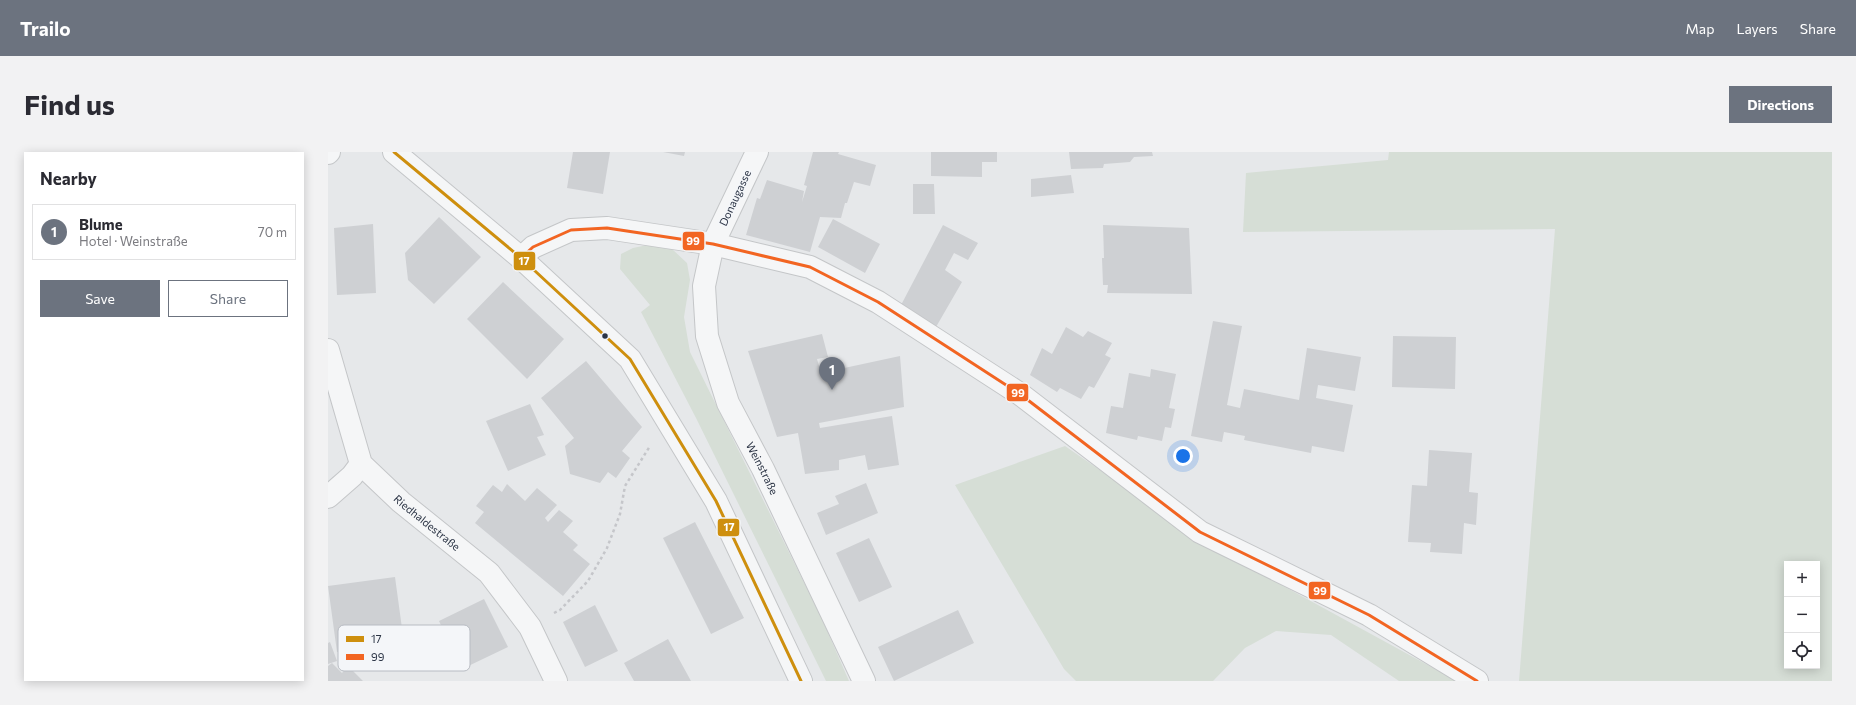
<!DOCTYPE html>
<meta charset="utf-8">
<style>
:root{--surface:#fff;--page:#f2f2f3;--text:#2b2b33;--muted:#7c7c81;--line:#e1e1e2;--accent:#6c737f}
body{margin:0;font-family:Commissioner,sans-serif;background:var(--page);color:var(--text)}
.controls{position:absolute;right:12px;bottom:12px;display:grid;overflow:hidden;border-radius:0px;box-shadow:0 2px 10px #0003}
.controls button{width:36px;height:36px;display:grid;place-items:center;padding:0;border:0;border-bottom:1px solid var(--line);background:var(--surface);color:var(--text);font:20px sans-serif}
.you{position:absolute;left:855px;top:304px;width:14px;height:14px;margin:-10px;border:3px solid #fff;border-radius:50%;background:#1a73e8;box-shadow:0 0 0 6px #1a73e833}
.badge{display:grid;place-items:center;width:26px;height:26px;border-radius:50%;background:var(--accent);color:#fff;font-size:13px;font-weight:700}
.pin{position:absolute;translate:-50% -33px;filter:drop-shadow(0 1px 2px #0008)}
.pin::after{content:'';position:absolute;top:21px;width:14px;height:12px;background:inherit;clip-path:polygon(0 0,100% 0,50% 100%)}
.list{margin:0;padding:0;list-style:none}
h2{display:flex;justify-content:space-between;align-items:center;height:52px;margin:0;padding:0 16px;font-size:17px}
h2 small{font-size:13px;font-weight:400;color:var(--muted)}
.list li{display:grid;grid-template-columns:26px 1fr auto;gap:12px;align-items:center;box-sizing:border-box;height:56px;margin:0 8px 8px;padding:0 8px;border:1px solid var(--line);border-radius:0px}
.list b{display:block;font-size:15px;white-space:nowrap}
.list p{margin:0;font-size:13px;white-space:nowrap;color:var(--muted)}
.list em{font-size:13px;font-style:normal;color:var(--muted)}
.actions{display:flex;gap:8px;padding:12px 16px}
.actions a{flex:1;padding:9px 0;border:1px solid var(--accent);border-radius:0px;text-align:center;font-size:14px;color:var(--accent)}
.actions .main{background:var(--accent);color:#fff}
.icon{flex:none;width:22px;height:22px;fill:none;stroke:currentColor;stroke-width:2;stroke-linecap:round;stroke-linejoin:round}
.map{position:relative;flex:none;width:1504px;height:529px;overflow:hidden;border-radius:0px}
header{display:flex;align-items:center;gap:24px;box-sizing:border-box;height:56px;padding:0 20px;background:var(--accent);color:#fff}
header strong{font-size:19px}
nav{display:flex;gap:22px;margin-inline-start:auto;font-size:14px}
.intro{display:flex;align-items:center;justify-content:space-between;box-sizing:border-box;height:96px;padding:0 24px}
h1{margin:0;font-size:28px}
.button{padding:10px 18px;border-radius:0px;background:var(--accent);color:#fff;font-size:14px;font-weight:700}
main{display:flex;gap:24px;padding:0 24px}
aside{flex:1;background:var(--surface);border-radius:0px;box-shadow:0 2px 10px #0003}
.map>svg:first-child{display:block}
.green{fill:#d6ded6;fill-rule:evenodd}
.building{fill:#ced0d3}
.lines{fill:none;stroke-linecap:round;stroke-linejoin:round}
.minor-casing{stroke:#c4c6c8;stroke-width:24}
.tertiary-casing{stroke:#c4c6c8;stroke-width:24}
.path{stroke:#c5c6ca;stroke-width:2.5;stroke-dasharray:3 3;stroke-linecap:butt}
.minor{stroke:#f5f6f7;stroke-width:22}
.tertiary{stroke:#f5f6f7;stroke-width:22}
.bus-1-casing{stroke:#f4f6f9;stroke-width:6}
.bus-2-casing{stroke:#f4f6f9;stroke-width:6}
.bus-1{stroke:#ce8f0e;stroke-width:3}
.bus-2{stroke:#f26522;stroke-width:3}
.bus-dot{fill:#2b3445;stroke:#f4f6f9;stroke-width:1.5}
.labels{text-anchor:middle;stroke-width:3.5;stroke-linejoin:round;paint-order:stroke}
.street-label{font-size:11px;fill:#2b3445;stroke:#f4f6f9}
.key{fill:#f4f6f9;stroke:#b8bcc3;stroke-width:1}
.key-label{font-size:11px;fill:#2b3445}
.line-badge{stroke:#f4f6f9;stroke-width:1.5}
.badge-label{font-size:11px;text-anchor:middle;font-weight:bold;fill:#fff}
</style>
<header>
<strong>Trailo</strong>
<nav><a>Map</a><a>Layers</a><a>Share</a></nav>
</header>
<div class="intro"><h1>Find us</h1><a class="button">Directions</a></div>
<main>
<aside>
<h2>Nearby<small></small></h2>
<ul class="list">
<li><span class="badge">1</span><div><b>Blume</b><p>Hotel · Weinstraße</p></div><em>70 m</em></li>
</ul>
<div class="actions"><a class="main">Save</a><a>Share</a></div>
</aside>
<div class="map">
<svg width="1504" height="529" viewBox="0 0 1504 529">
<rect width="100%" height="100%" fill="#e6e8ea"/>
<path class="green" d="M1061 0H1504V529H1191L1227 77 915 80 918 21 1060 8ZM1459 412H1489V514H1459Z
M324 92 344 97 359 111 362 128 356 165 362 200 494 467 521 529H498L368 266 313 160 322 153 292 117 293 102 305 96Z
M737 294 882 394 1129 529H1071L1003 483 948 479 917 496 885 529H748L736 517 627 333Z"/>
<path class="building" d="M245 0H282L275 42 239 36Z
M335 0H357L356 4Z
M485 0H511L510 2 548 13 542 34 526 30 519 51H517L513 66 492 65 482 100 418 83 429 46 432 47 439 28 476 39 474 50 479 34 476 33Z
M603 0H669V10H654V25L603 24Z
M741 0H824L825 4 806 5 802 10 776 12 775 16 743 17Z
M743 23 746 41 703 45V27Z
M585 32H606L607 62H585Z
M111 65 153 105 106 152 80 128 77 101Z
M505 67 552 92 537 121 490 95Z
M45 72 48 141 9 143 6 76Z
M615 73 650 91 640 108 626 101 617 118 634 130 608 175 572 155Z
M775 73 861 76 864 142 779 141 780 133H775L774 106H776Z
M175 130 236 187 199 227 139 167Z
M885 169 914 174 899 253 912 256 916 237 971 248 979 196 1033 205 1027 239 990 233 988 246 1025 253 1016 300 984 294 983 301 916 288 917 284 896 280 894 290 863 284Z
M738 175 755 185 760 179 784 191 777 203 783 206 766 236 761 234 753 247 732 236 729 240 702 223 714 196 724 202Z
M494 182 500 205 489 207 493 221 572 204 576 255 491 271 492 276 564 264 571 313 540 318 537 303 511 308V318L477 322 470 281 449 285 420 199Z
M1065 184 1128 185 1127 237 1064 235Z
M258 209 314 275 294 299 302 306 288 326 280 320 272 331 242 322 237 294 246 286 213 246Z
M823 217 848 222 841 256 847 257 843 276 837 275 834 289 810 284 809 288 778 281 783 254 795 256 801 221 822 225Z
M202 252 216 283 209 285 218 303 180 319 158 269Z
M1101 298 1144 301 1141 340 1150 341 1148 373 1136 371 1134 402 1102 400 1103 391 1080 390 1084 333 1099 334Z
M538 331 550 361 498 383 489 361 511 352 507 344Z
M179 332 197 349 209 336 229 353 217 366 220 370 231 358 245 369 235 380 250 393 245 398 262 412 235 444 147 371 156 360 148 354 165 333 174 340Z
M367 370 416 466 383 482 335 386Z
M541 386 564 435 531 450 508 401Z
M67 425 76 491 9 500 0 434Z
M156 447 180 495 134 517 111 469Z
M267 453 290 499 257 515 235 470Z
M630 458 646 491 566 529 550 495Z
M340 487 363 529H306L296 511Z
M2 490 9 509 0 512V491Z
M4 511 14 521 20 514 35 529H0V514Z"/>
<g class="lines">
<defs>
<g id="minor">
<path id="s1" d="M429 0 385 92 376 134 379 184 400 251 435 317 536 529"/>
<path d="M0 1 1 0"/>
<path d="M193 106 205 95 243 78 279 76 385 92 482 115 550 150 692 242 872 380 1041 463 1149 529"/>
<path id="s2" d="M0 198 33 312 73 350 161 421 202 475 228 529"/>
<path d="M0 345 24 324 33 312"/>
</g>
<path id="tertiary" d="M66 0 193 106 302 207 388 349 473 529"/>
</defs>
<use href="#minor" class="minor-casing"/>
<use href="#tertiary" class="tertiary-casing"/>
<path class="path" d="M226 461 232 458 260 429 279 396 292 362 297 334 322 294"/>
<use href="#minor" class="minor"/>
<use href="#tertiary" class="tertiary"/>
<defs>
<path id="bus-1" d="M66 0 193 106 302 207 388 349 473 529"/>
<path id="bus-2" d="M193 106 205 95 243 78 279 76 385 92 482 115 550 150 692 242 872 380 1041 463 1149 529"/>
</defs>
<use href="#bus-1" class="bus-1-casing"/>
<use href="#bus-2" class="bus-2-casing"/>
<use href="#bus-1" class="bus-1"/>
<use href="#bus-2" class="bus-2"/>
</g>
<circle class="bus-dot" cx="277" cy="184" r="3.5"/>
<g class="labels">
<g class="street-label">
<text transform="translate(407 46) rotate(-65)" y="4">Donaugasse</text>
<text dy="4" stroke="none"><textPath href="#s1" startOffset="339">Weinstraße</textPath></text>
<text dy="4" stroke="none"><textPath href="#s2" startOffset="207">Riedhaldestraße</textPath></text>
</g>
</g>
<rect x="10" y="473" width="132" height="46" rx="6" class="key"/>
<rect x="18" y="484" width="18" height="6" fill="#ce8f0e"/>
<rect x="18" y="502" width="18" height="6" fill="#f26522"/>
<g class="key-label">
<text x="43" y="491">17</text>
<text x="43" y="509">99</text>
</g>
<g class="line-badge">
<rect x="354" y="79" width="23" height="20" rx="4" fill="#f26522"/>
<rect x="185" y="99" width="23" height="20" rx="4" fill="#ce8f0e"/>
<rect x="678" y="231" width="23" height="19" rx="4" fill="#f26522"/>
<rect x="389" y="366" width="23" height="19" rx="4" fill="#ce8f0e"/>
<rect x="980" y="429" width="23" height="19" rx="4" fill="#f26522"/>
</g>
<g class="badge-label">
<text x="365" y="93">99</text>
<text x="196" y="113">17</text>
<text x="690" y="245">99</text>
<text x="401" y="379">17</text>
<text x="992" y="443">99</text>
</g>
</svg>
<div class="controls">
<button>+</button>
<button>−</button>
<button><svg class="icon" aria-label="locate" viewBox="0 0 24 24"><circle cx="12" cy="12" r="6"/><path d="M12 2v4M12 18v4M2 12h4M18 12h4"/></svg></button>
</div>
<div class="you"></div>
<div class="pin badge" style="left:504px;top:238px">1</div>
</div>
</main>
